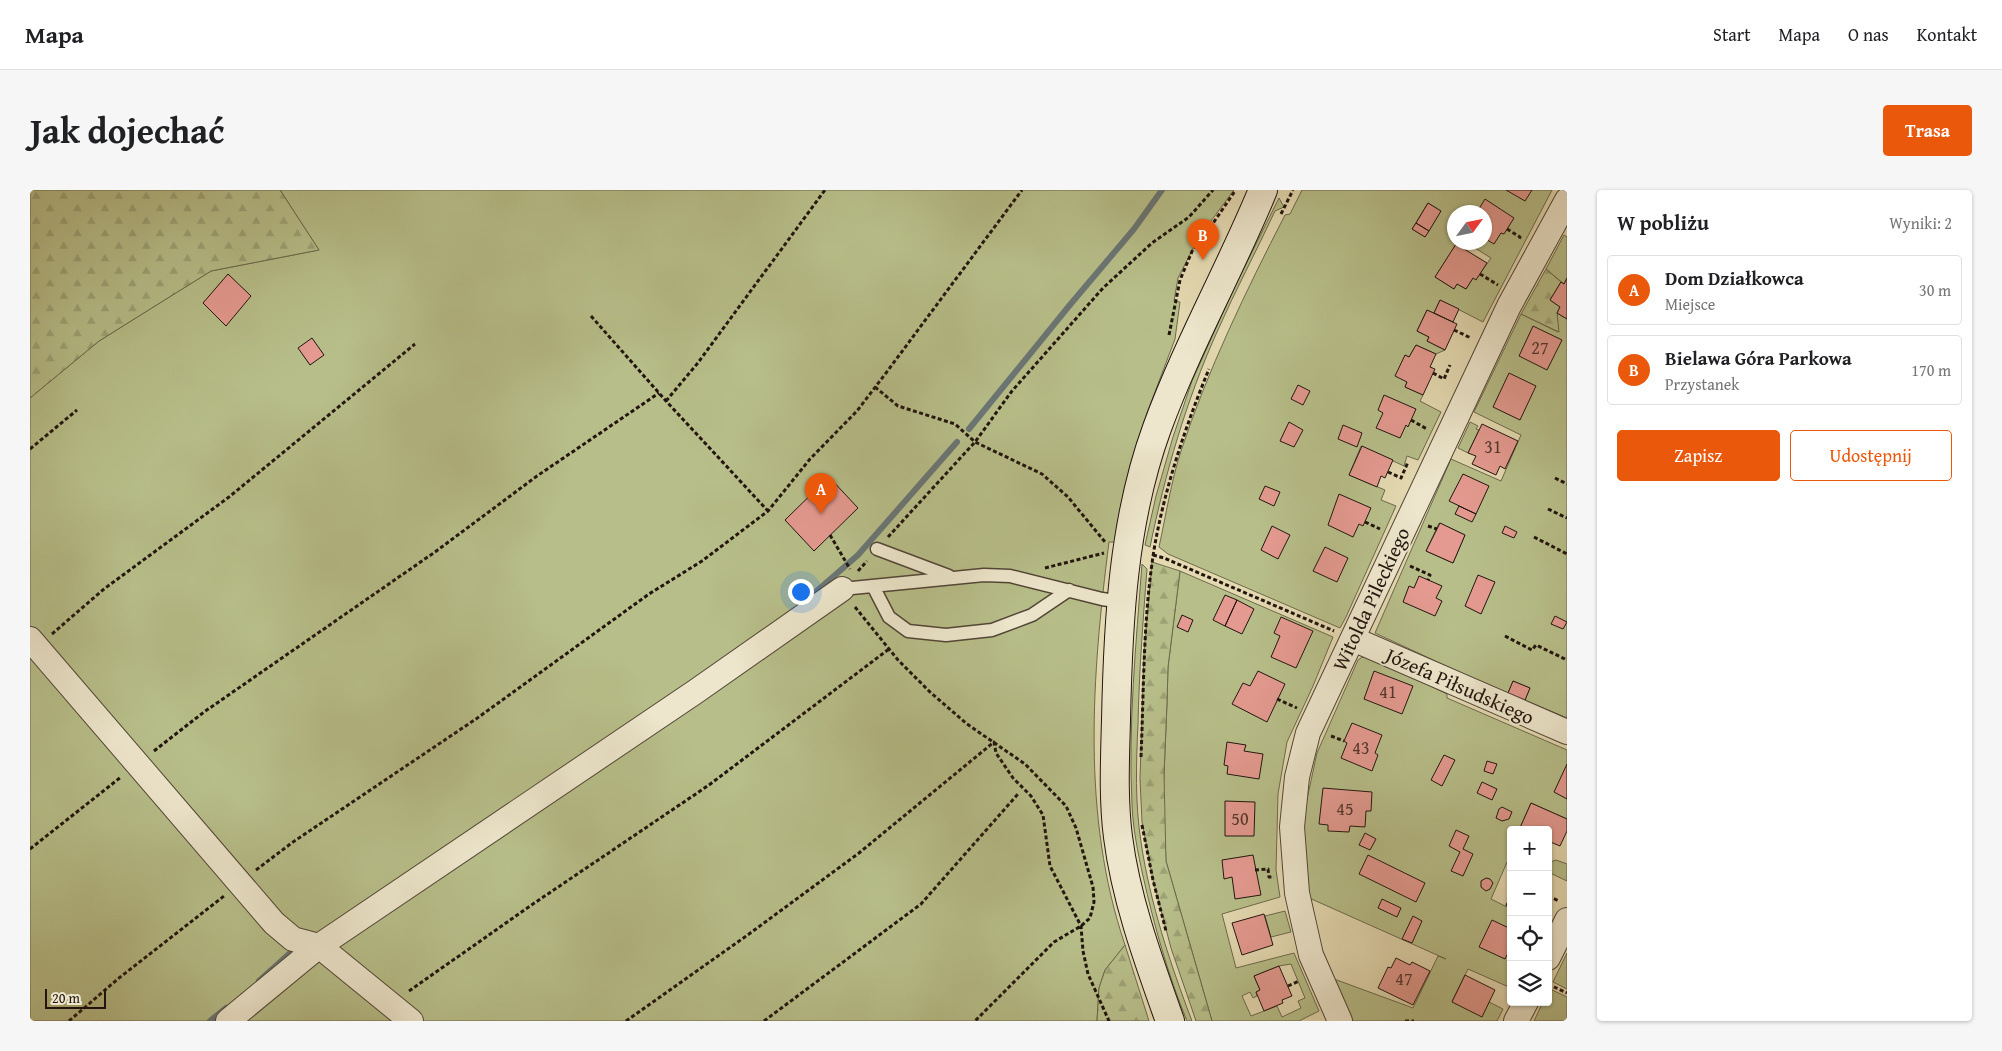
<!DOCTYPE html>
<html lang="pl">
<meta charset="utf-8">
<style>
:root{--surface:#fff;--page:#f6f6f6;--text:#202124;--muted:#757577;--line:#e0e0e0;--accent:#ea580c}
body{margin:0;font-family:"Gentium Book Plus",serif;background:var(--page);color:var(--text)}
.controls{position:absolute;right:15px;bottom:15px;display:grid;overflow:hidden;border-radius:5px;box-shadow:0 1px 4px #0004}
.controls button{width:45px;height:45px;display:grid;place-items:center;padding:0;border:0;border-bottom:1px solid var(--line);background:var(--surface);color:var(--text);font:25px sans-serif}
.compass{position:absolute;left:1417px;top:15px;width:45px;height:45px;border-radius:50%;background:var(--surface);box-shadow:0 1px 4px #0004;rotate:57deg}
.scale{position:absolute;left:15px;bottom:12px;width:61px;box-sizing:border-box;padding-left:5px;border:2px solid #21150e;border-top:0;font-size:14px;line-height:18px;white-space:nowrap;color:#21150e;-webkit-text-stroke:4px #ede6cc;paint-order:stroke}
.you{position:absolute;left:770px;top:401px;width:18px;height:18px;margin:-12px;border:4px solid #fff;border-radius:50%;background:#1a73e8;box-shadow:0 0 0 8px #1a73e833}
.badge{display:grid;place-items:center;width:32px;height:32px;border-radius:50%;background:var(--accent);color:#fff;font-size:16px;font-weight:700}
.pin{position:absolute;translate:-50% -41px;filter:drop-shadow(0 1px 2px #0008)}
.pin::after{content:'';position:absolute;top:26px;width:18px;height:15px;background:inherit;clip-path:polygon(0 0,100% 0,50% 100%)}
.list{margin:0;padding:0;list-style:none}
h2{display:flex;justify-content:space-between;align-items:center;height:65px;margin:0;padding:0 20px;font-size:21px}
h2 small{font-size:16px;font-weight:400;color:var(--muted)}
.list li{display:grid;grid-template-columns:32px 1fr auto;gap:15px;align-items:center;box-sizing:border-box;height:70px;margin:0 10px 10px;padding:0 10px;border:1px solid var(--line);border-radius:5px}
.list b{display:block;font-size:19px;white-space:nowrap}
.list p{margin:0;font-size:16px;white-space:nowrap;color:var(--muted)}
.list em{font-size:16px;font-style:normal;color:var(--muted)}
.actions{display:flex;gap:10px;padding:15px 20px}
.actions a{flex:1;padding:11px 0;border:1px solid var(--accent);border-radius:5px;text-align:center;font-size:18px;color:var(--accent)}
.actions .main{background:var(--accent);color:#fff}
.icon{flex:none;width:28px;height:28px;fill:none;stroke:currentColor;stroke-width:2;stroke-linecap:round;stroke-linejoin:round}
.map{position:relative;flex:none;width:1537px;height:831px;overflow:hidden;border-radius:5px}
header{display:flex;align-items:center;gap:30px;box-sizing:border-box;height:70px;padding:0 25px;background:var(--surface);border-bottom:1px solid var(--line)}
header strong{font-size:24px}
nav{display:flex;gap:28px;margin-inline-start:auto;font-size:18px}
.intro{display:flex;align-items:center;justify-content:space-between;box-sizing:border-box;height:120px;padding:0 30px}
h1{margin:0;font-size:35px}
.button{padding:12px 22px;border-radius:5px;background:var(--accent);color:#fff;font-size:18px;font-weight:700}
main{display:flex;gap:30px;padding:0 30px}
aside{flex:1;background:var(--surface);border-radius:5px;box-shadow:0 1px 4px #0004}
.map>svg:first-child{display:block}
.green{fill:#b7be89;stroke:#6c6a4c;fill-rule:evenodd}
.forest{fill:url(#forest-firs);stroke:#6c6a4c}
.lines{fill:none;stroke-linecap:round;stroke-linejoin:round}
.stream{stroke:#6a7674;stroke-width:6}
.building{fill:#e49a90;stroke:#21150e}
.service-casing{stroke:#524637;stroke-width:15}
.minor-casing{stroke:#524637;stroke-width:26}
.secondary-casing{stroke:#21150e;stroke-width:30}
.path{stroke:#21150e;stroke-width:3;stroke-dasharray:4 2.5;stroke-linecap:butt}
.service{stroke:#ede6cc;stroke-width:12}
.minor{stroke:#ede6cc;stroke-width:24}
.secondary{stroke:#ede6cc;stroke-width:28}
.labels{text-anchor:middle;stroke-width:4;stroke-linejoin:round;paint-order:stroke}
.number-label{font-size:18px;fill:#52362e}
.street-label{font-size:20px;fill:#21150e;stroke:#ede6cc}
</style>
<header>
<strong>Mapa</strong>
<nav><a>Start</a><a>Mapa</a><a>O nas</a><a>Kontakt</a></nav>
</header>
<div class="intro"><h1>Jak dojechać</h1><a class="button">Trasa</a></div>
<main>
<div class="map">
<svg width="1537" height="831" viewBox="0 0 1537 831">
<defs>
<pattern id="forest-firs" width="22" height="20" patternUnits="userSpaceOnUse" patternTransform="scale(1.25)"><rect width="22" height="20" fill="#b7be89"/><path d="M5 1l3.5 6h-7zM16 11l3.5 6h-7z" fill="#9da275"/></pattern>
</defs>
<rect width="100%" height="100%" fill="#e4d9b1"/>
<filter id="stains"><feTurbulence type="fractalNoise" baseFrequency=".004" numOctaves="4"/><feColorMatrix values="0 0 0 0 .2 0 0 0 0 .09 0 0 0 0 .02 0 0 0 .5 -.17"/></filter>
<radialGradient id="worn" r=".72"><stop offset=".6" stop-color="#630" stop-opacity="0"/><stop offset="1" stop-color="#630" stop-opacity=".3"/></radialGradient>
<path class="green" d="M250 0H1204L1169 47 1148 88 1144 111 1150 112 1145 149 1117 223 1095 297 1085 352H1079C1062 486 1051 625 1095 755L1075 780 1069 798 1067 831H0V208L69 151 181 81 289 60Z
M1272 0H1522L1453 132 1410 110 1404 123 1397 120 1387 141 1399 147 1397 151 1415 160 1406 164 1386 155 1379 167 1375 165 1377 192 1375 197 1393 205 1390 211 1411 222 1388 270 1377 266 1374 276 1331 256 1319 285 1355 300 1351 310 1366 316 1316 427 1310 438 1138 364 1129 357C1136 325 1141 292 1151 261 1178 179 1216 101 1255 25L1260 24ZM1398 13 1411 21 1395 47 1382 39ZM1424 22H1454V52L1437 53 1461 68 1446 89 1443 88 1436 99 1427 94 1424 99 1405 87 1427 53 1424 52Z
M1249 8 1254 17 1245 21C1226 62 1205 101 1187 142 1156 211 1135 284 1120 357L1115 355 1126 306 1143 247 1162 191 1204 98Z
M1534 45 1537 47V88L1534 94 1516 79Z
M1527 123 1537 129V528L1495 510 1500 498 1483 491 1478 503 1427 481 1345 443 1421 269 1471 291 1491 245 1444 222 1491 124 1528 142ZM1409 333 1435 345 1423 373 1396 361Z
M1440 232 1448 236 1446 239 1449 240 1438 263 1428 258Z
M1112 374 1117 379C1113 431 1109 483 1108 535 1106 574 1105 613 1111 652 1120 713 1140 773 1162 831H1157C1138 785 1124 735 1113 686 1108 663 1103 639 1102 615 1098 535 1106 454 1112 374Z
M1150 381 1303 447 1283 496 1257 552 1248 604 1246 680 1250 707 1192 724 1206 778 1264 763 1289 821 1269 831H1182L1136 671 1133 610 1137 513 1138 477ZM1261 774 1275 808 1268 811 1271 818 1252 827 1247 816 1221 826 1212 806 1220 802 1223 808 1227 806 1226 802 1230 800 1224 786 1249 776Z
M1332 467 1345 469 1417 504V508L1537 560V629L1501 613 1489 640H1481V663L1461 709 1481 719V798L1438 779 1422 811 1452 826 1459 812 1473 819 1467 831H1323L1304 789 1383 818 1408 766 1416 769 1277 707 1274 683V623L1287 563 1328 470Z
M1526 670 1537 674V691L1518 682V673Z
M1255 721 1261 742 1241 747 1235 726Z
M1537 763V799L1523 792Z
M1520 799 1537 807V831H1504L1513 812H1518Z"/>
<path class="forest" d="M0 0H250L289 60 181 81 69 151 0 208Z
M1516 79 1531 92 1520 110 1530 117 1527 123 1529 142 1491 124Z
M1122 372 1150 381 1138 477 1137 513 1134 584 1136 671 1182 831H1166L1165 828 1141 758 1123 690 1112 632 1110 589 1114 462Z
M1095 755 1119 831H1067L1069 798 1075 780Z"/>
<g class="lines">
<path class="stream" d="M939 239 1039 116 1104 39 1132 0
M773 413 828 365 927 252
M229 791 268 756
M180 831 196 818"/>
</g>
<path class="building" d="M1476 0H1502L1495 11Z
M1455 9 1484 28 1474 44 1471 43 1464 54 1454 48V22H1447Z
M1398 13 1411 21 1399 41 1386 33Z
M1386 33 1399 41 1395 47 1382 39Z
M1426 54 1457 73 1446 90 1443 88 1436 99 1427 94 1424 99 1405 87Z
M198 84 221 106 196 136 173 113Z
M1537 88V129L1527 123 1530 117 1520 110 1531 92 1534 94Z
M1410 110 1429 119 1423 132 1404 123Z
M1397 120 1427 134 1415 160 1397 151 1399 147 1387 141Z
M1503 136 1532 150 1517 180 1489 166Z
M282 148 294 165 280 175 268 158Z
M1386 155 1406 164 1400 177 1405 179 1393 205 1375 197 1377 192 1365 186 1375 165 1379 167Z
M1479 183 1506 196 1490 230 1463 217Z
M1268 195 1280 201 1273 215 1261 209Z
M1354 205 1386 219 1378 237 1376 235 1370 248 1346 238 1353 223 1348 220Z
M1259 232 1273 240 1264 257 1250 251Z
M1452 234 1488 251 1475 279 1470 276 1466 285 1442 274 1446 266 1438 263Z
M1313 235 1332 243 1327 257 1308 249Z
M1332 256 1363 270 1355 288 1351 286 1347 297 1319 285Z
M1433 284 1459 296 1446 324 1419 311Z
M799 287 828 318 784 361 755 330Z
M1235 296 1250 302 1244 316 1229 309Z
M1309 304 1341 318 1333 336 1329 334 1323 347 1298 335Z
M1429 316 1446 324 1442 332 1425 324Z
M1410 333 1435 345 1423 373 1396 361Z
M1242 336 1260 345 1248 369 1231 360Z
M1475 336 1487 342 1484 348 1472 343Z
M1295 357 1318 368 1307 392 1283 381Z
M1448 385 1465 392 1451 424 1435 416Z
M1389 386 1412 396 1406 408 1412 411 1405 426 1373 412 1379 396 1384 398Z
M1195 405 1207 410 1195 436 1183 430Z
M1207 410 1224 419 1212 444 1195 436Z
M1152 425 1163 430 1158 442 1147 437Z
M1525 426 1537 432 1533 439 1521 434Z
M1251 427 1283 441 1266 478 1241 467 1250 446 1244 443Z
M1228 481 1255 494 1237 532 1202 514 1213 493 1220 496Z
M1344 481 1383 496 1372 524 1334 509Z
M1483 491 1500 498 1495 510 1478 503Z
M1322 533 1352 545 1345 563 1348 565 1342 581 1311 568 1317 553 1314 551Z
M1197 552 1216 555 1214 561 1233 564 1229 589 1197 584 1198 576 1194 575Z
M1414 565 1425 570 1412 596 1401 590Z
M1457 571 1467 574 1463 584 1454 581Z
M1537 574V609L1524 602Z
M1452 592 1467 599 1462 610 1447 603Z
M1293 598 1342 602 1341 621H1336L1335 637 1320 636 1319 642 1298 641V635L1289 634Z
M1195 611 1225 612 1224 646H1195Z
M1501 613 1537 629V641L1530 656 1518 651V640H1489Z
M1472 617 1482 622 1479 629 1472 631 1466 628 1469 619Z
M1426 640 1439 646 1433 659 1443 664 1433 686 1421 681 1430 662 1419 656Z
M1335 643 1346 649 1340 660 1329 655Z
M1223 665 1231 705 1205 709 1202 687 1194 689 1192 670Z
M1338 665 1395 693 1386 712 1329 684Z
M1456 688 1460 689 1463 693 1460 699 1456 701 1451 697V691Z
M1352 709 1371 718 1367 727 1348 718Z
M1234 724 1243 755 1212 765 1202 733Z
M1383 726 1392 731 1382 753 1372 749Z
M1462 730 1481 739V757L1475 769 1449 757Z
M1366 768 1380 775 1382 772 1400 781 1383 815 1348 798 1358 777 1361 778Z
M1249 776 1262 806 1252 810 1253 813 1234 821 1226 802 1230 800 1224 786Z
M1435 785 1465 800 1452 827 1422 812Z"/>
<g class="lines">
<defs>
<path id="service" d="M847 359 919 386
M843 396 859 427 878 441 916 445 962 440 1002 425 1039 400
M812 399 954 385 980 386 1072 409 1092 412"/>
<path id="minor" d="M0 449 244 733 263 749 289 756 381 831
M1323 449 1537 542
M1518 768 1537 730
M198 831 289 756 665 502 812 399
M1310 831 1281 765 1267 703 1262 637 1267 587 1278 543 1479 116 1537 10
M1486 831 1496 812"/>
<path id="secondary" d="M1140 831C1119 772 1096 710 1088 647 1083 608 1085 569 1086 530 1088 432 1093 331 1127 238 1157 156 1200 80 1233 0"/>
</defs>
<use href="#service" class="service-casing"/>
<use href="#minor" class="minor-casing"/>
<use href="#secondary" class="secondary-casing"/>
<path class="path" d="M1251 24 1263 0
M1477 39 1490 47 1489 49
M1450 84 1468 95
M561 126 636 211 738 321
M1424 140 1441 148
M1139 145 1150 90 1163 59 1175 45 1205 1
M1403 183 1414 189 1420 175
M845 197 868 216 925 234 945 252 1012 284 1038 307 1075 352
M636 211 667 174 795 0
M1381 230 1397 239
M0 259 47 220
M1358 282 1371 288 1378 272
M1525 288 1537 294
M1518 319 1537 328
M1335 332 1350 339
M1398 336 1407 339
M800 345 820 379
M858 347 945 252 982 201 1073 98 1122 53 1159 27 1183 0
M1504 347 1537 364
M1123 365 1134 368 1304 441
M1380 376 1400 385 1398 390
M1015 378 1074 363
M828 381 837 371
M825 417 868 470 900 502 937 534 995 574 1036 616 1046 638 1063 697 1064 712 1060 728 1051 736 1024 752 945 831
M22 444 74 399 199 307 385 154
M1475 446 1502 460 1506 455 1537 470
M1247 509 1267 518
M1301 546 1314 551
M124 561 174 522 405 362 507 286 629 203
M1111 567C1114 496 1113 424 1125 354 1136 294 1156 235 1179 179
M1112 635 1123 690 1136 741
M0 659 91 587
M226 680 263 652 446 529 619 404 672 371 738 321 780 269 827 221 856 183 992 0
M1225 680 1238 679 1239 687H1244
M1518 706 1529 711
M1476 714 1481 716
M1518 794 1537 803
M1258 796 1269 791
M379 801 503 714 679 595 859 459
M39 831 89 788 194 706
M596 831 719 744 829 663 964 552 966 563 983 588 1001 606 1013 625 1020 676 1051 736 1053 761 1058 784 1079 831
M734 831 891 714 988 604
M1375 831H1384"/>
<use href="#service" class="service"/>
<use href="#minor" class="minor"/>
<use href="#secondary" class="secondary"/>
</g>
<g class="labels">
<g class="number-label">
<text x="1510" y="164">27</text>
<text x="1463" y="263">31</text>
<text x="1358" y="508">41</text>
<text x="1331" y="564">43</text>
<text x="1315" y="625">45</text>
<text x="1210" y="635">50</text>
<text x="1374" y="795">47</text>
</g>
<g class="street-label">
<text transform="translate(1341 409) rotate(-65)" y="7">Witolda Pileckiego</text>
<text transform="translate(1430 496) rotate(24)" y="7">Józefa Piłsudskiego</text>
</g>
</g>
<rect width="100%" height="100%" filter="url(#stains)"/>
<rect width="100%" height="100%" fill="url(#worn)"/>
</svg>
<div class="controls">
<button>+</button>
<button>−</button>
<button><svg class="icon" aria-label="locate" viewBox="0 0 24 24"><circle cx="12" cy="12" r="6"/><path d="M12 2v4M12 18v4M2 12h4M18 12h4"/></svg></button>
<button><svg class="icon" aria-label="layers" viewBox="0 0 24 24"><path d="M12 4l9 5-9 5-9-5zM3 14l9 5 9-5"/></svg></button>
</div>
<svg class="compass" viewBox="-18 -18 36 36"><path d="M0-13l5 13h-10z" fill="#e53935"/><path d="M0 13l5-13h-10z" fill="#757577"/></svg>
<div class="scale">20 m</div>
<div class="you"></div>
<div class="pin badge" style="left:791px;top:324px">A</div>
<div class="pin badge" style="left:1173px;top:70px">B</div>
</div>
<aside>
<h2>W pobliżu<small>Wyniki: 2</small></h2>
<ul class="list">
<li><span class="badge">A</span><div><b>Dom Działkowca</b><p>Miejsce</p></div><em>30 m</em></li>
<li><span class="badge">B</span><div><b>Bielawa Góra Parkowa</b><p>Przystanek</p></div><em>170 m</em></li>
</ul>
<div class="actions"><a class="main">Zapisz</a><a>Udostępnij</a></div>
</aside>
</main>
